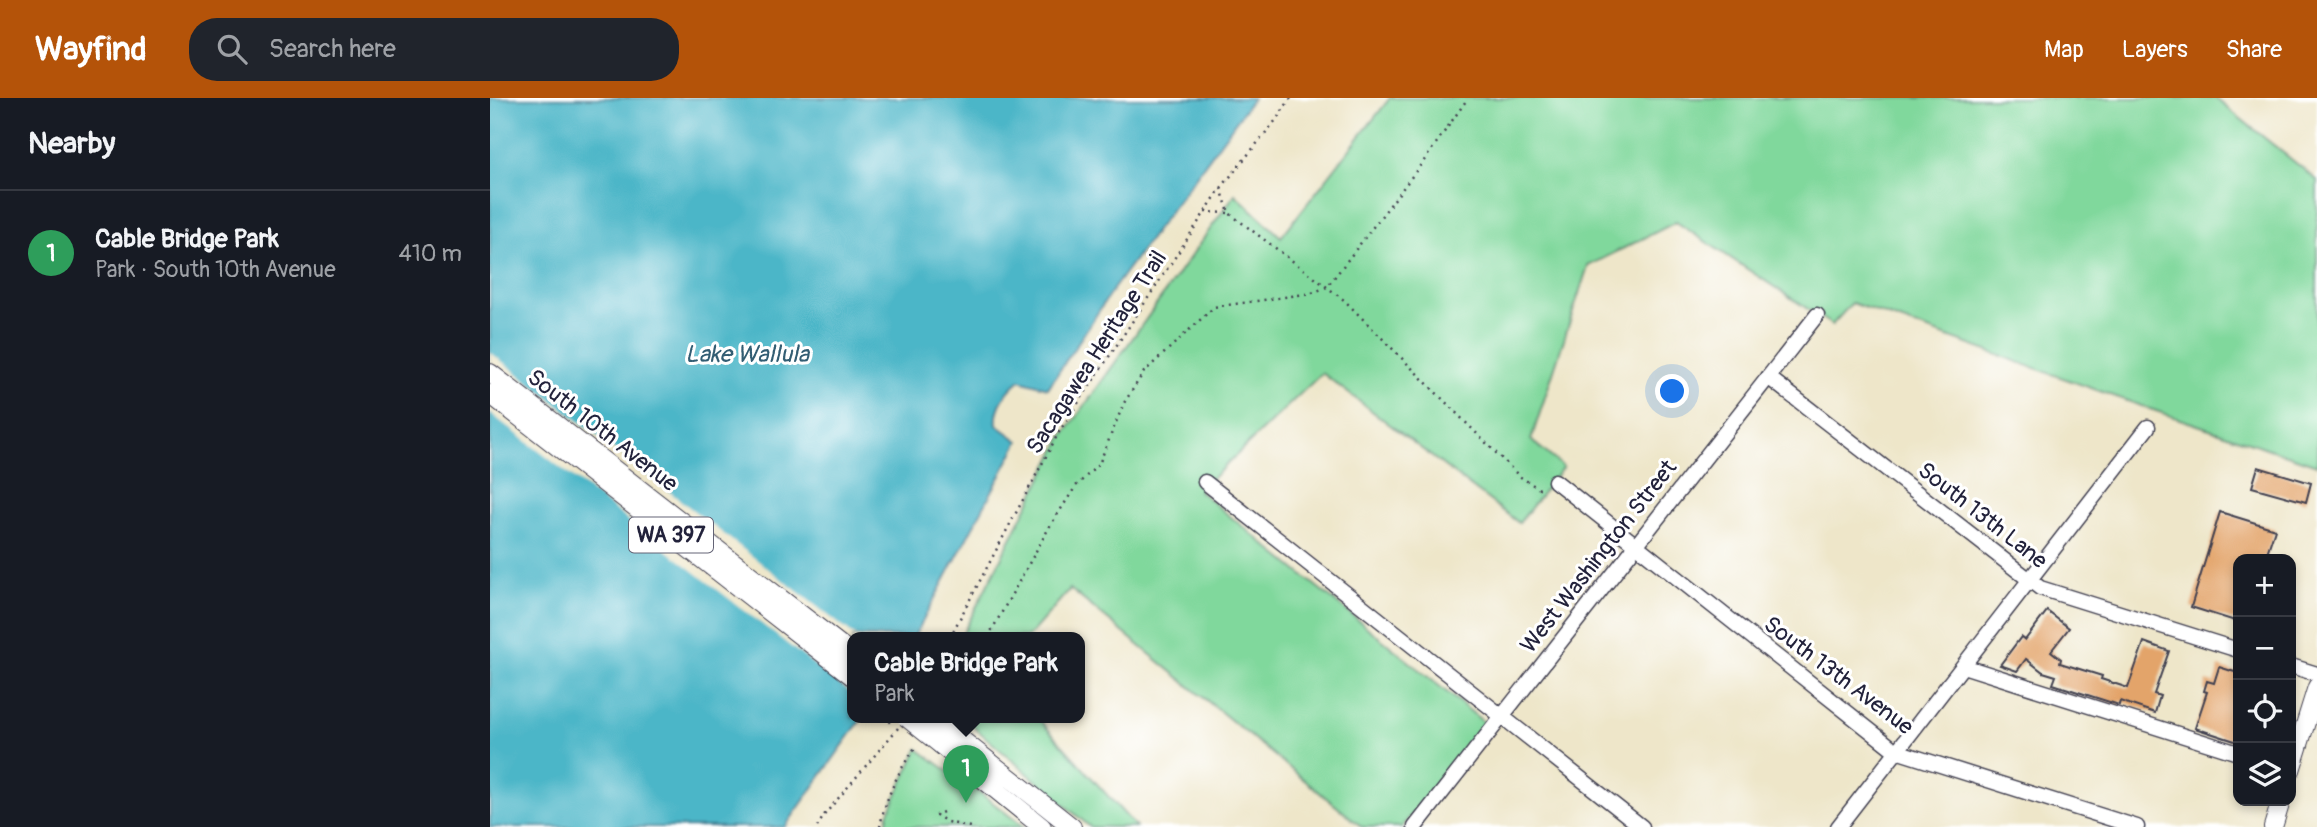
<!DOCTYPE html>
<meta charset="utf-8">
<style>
:root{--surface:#171b24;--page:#20242c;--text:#f1f3f6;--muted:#9ea1a6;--line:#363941;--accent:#b45309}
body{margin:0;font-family:Pangolin,sans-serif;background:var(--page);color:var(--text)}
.controls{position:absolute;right:21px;bottom:21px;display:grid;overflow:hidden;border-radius:14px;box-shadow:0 4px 10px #0003}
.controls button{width:63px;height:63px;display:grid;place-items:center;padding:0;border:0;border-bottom:2px solid var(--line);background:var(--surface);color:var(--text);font:35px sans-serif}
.you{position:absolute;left:1183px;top:294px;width:24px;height:24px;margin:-18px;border:5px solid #fff;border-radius:50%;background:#1a73e8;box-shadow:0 0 0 10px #1a73e833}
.badge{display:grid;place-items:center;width:46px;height:46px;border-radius:50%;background:var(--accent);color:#fff;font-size:23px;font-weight:700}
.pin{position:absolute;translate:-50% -58px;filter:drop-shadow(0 2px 4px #0008)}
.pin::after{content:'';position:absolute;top:37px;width:24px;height:21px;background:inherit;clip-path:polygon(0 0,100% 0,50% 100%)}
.popup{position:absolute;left:357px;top:534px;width:238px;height:91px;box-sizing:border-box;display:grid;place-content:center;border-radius:14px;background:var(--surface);filter:drop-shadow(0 2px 5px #0005);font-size:23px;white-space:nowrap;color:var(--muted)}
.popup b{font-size:26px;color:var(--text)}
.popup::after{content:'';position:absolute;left:50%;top:100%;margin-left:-14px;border:14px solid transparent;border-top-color:var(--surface)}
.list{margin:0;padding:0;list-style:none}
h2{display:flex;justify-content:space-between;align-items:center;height:91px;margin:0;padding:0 28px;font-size:30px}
h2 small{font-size:23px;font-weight:400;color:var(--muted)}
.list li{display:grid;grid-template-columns:46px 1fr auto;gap:21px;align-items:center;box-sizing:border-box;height:126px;padding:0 28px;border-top:2px solid var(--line)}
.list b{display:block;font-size:26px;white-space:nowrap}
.list p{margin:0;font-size:23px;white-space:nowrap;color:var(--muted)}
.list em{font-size:23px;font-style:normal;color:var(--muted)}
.icon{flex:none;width:38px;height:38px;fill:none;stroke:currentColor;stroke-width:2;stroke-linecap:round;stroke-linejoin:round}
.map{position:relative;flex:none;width:1827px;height:729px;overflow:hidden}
header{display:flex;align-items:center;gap:42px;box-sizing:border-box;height:98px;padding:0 35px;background:var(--accent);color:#fff}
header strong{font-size:33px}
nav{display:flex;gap:38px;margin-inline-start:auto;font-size:24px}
.search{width:490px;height:63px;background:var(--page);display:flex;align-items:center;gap:18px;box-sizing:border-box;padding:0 24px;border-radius:28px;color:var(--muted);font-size:26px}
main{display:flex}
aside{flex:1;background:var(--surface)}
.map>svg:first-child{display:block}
.green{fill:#80d89c;stroke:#517d6c;stroke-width:2}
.water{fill:#4bb6c8;stroke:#366c82;stroke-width:2}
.pier{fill:#eee6c9}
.building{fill:#e3a46a}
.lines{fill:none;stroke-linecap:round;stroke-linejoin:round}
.minor-casing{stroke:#413f50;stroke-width:17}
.major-casing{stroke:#413f50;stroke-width:20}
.path{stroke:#413f50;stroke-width:2.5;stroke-dasharray:2 5;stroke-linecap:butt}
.minor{stroke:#fff;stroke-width:14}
.major{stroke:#fff;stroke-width:18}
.major-bridge-casing{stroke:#413f50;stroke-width:20;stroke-linecap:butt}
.path-bridge{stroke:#413f50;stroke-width:2.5;stroke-dasharray:2 5;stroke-linecap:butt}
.major-bridge{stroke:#fff;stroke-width:18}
.labels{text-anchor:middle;stroke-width:6;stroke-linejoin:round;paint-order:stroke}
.shield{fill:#fff;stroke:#646476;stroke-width:2}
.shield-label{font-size:21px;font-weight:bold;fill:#22223b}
.street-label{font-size:23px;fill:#22223b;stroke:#fff}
.water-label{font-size:24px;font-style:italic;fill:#325d73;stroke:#fff}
</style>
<header>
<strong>Wayfind</strong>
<div class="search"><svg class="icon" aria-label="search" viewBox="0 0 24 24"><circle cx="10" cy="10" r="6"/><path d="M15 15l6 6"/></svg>Search here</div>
<nav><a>Map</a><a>Layers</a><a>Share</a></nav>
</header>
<main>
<aside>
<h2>Nearby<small></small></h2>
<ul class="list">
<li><span class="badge" style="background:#2e9e5b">1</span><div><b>Cable Bridge Park</b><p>Park · South 10th Avenue</p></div><em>410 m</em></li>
</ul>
</aside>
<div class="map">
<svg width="1827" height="729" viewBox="0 0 1827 729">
<rect width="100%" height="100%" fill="#fff"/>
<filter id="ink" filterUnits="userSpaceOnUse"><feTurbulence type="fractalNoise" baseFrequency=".0143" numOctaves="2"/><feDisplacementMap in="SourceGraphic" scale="14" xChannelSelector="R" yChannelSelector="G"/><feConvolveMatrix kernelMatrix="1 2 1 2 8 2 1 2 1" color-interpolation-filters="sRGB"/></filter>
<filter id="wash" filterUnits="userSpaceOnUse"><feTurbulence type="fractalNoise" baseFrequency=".00686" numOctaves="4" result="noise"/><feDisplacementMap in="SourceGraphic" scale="28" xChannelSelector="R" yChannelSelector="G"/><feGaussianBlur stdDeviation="1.57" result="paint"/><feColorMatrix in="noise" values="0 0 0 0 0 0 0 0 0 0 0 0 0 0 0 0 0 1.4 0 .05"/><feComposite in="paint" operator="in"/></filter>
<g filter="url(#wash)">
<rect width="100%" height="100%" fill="#eee6c9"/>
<path class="green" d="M900 0H1725L1827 82V367L1660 311 1362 205 1342 227 1186 124 1098 168 1041 342 1073 369 1029 425 832 275 709 393 996 626 912 729H872L580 491 538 539H471L573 338 745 96 791 139Z
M472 619H547L646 729H600Z
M428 651 466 679 467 677 534 729H396L398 716Z"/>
<path class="water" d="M0 0H763L624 190 558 290 530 282C517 293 505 309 507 327L529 343 424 539H362V619H373L295 729H0Z"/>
<path class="pier" d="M0 254 366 539H362V596L0 315Z"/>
<g id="blocks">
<path class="building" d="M1768 369 1821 385 1816 404 1762 389Z
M1730 414 1785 431 1775 461H1748V524L1701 509Z
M1557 513 1579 530 1561 553 1571 561 1570 565 1612 578 1611 581 1638 590 1654 544 1679 553 1664 596 1670 598 1665 615 1630 603 1629 607 1563 586 1566 578 1553 574 1536 561 1527 573 1510 567 1531 539 1535 542Z
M1729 569 1748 575V644L1705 630 1717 594 1714 593 1717 583 1724 585Z"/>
</g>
</g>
<g filter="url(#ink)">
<use href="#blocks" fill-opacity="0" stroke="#413f50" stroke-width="2"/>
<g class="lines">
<defs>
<path id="minor" d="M1278 279 1550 490 1748 552
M1065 383 1406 653 1647 729
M715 384 1152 729
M1473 568 1748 655
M1801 568 1827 576
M925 729 1327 217
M1348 729 1658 329"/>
<path id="major" d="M0 275 362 556
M0 296 362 578
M462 634 582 729
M451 647 552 729
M1801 672 1827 589
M1783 729 1791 703"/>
</defs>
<use href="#minor" class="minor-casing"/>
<use href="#major" class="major-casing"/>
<path class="path" d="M731 90 739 115 854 202 1029 378 1051 392 1053 390
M715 114 739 115
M460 539 569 334 731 90 786 22 801 0
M498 539 560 428 586 388 609 366 634 305 654 274 724 209 822 195 837 189 936 60 978 0
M453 714 446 717 457 724 480 729
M327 729 335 716 408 630
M390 729C395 700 410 670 427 647"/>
<use href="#minor" class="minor"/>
<use href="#major" class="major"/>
<defs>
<path id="major-bridge" d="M416 619 451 647
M444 619 462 634"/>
</defs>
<use href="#major-bridge" class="major-bridge-casing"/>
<path class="path-bridge" d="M394 619 403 626"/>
<use href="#major-bridge" class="major-bridge"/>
</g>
</g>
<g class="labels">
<rect class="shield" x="139" y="419.5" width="84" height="35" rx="5"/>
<g class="shield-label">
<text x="181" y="444">WA 397</text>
</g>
<g class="street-label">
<text transform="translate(606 254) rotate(-57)" y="8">Sacagawea Heritage Trail</text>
<text transform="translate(113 332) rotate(38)" y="8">South 10th Avenue</text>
<text transform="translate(1493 417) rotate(38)" y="8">South 13th Lane</text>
<text transform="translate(1108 458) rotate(-52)" y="8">West Washington Street</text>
<text transform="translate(1349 577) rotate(37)" y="8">South 13th Avenue</text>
</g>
<g class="water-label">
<text x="257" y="264">Lake Wallula</text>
</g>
</g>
</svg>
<div class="controls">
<button>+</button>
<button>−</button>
<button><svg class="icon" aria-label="locate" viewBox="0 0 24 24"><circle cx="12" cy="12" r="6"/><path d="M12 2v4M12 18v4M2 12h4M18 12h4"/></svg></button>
<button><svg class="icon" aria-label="layers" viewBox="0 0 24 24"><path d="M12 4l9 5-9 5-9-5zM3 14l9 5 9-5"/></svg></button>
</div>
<div class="you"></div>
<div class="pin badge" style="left:476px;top:705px;background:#2e9e5b">1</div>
<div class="popup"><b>Cable Bridge Park</b>Park</div>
</div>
</main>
